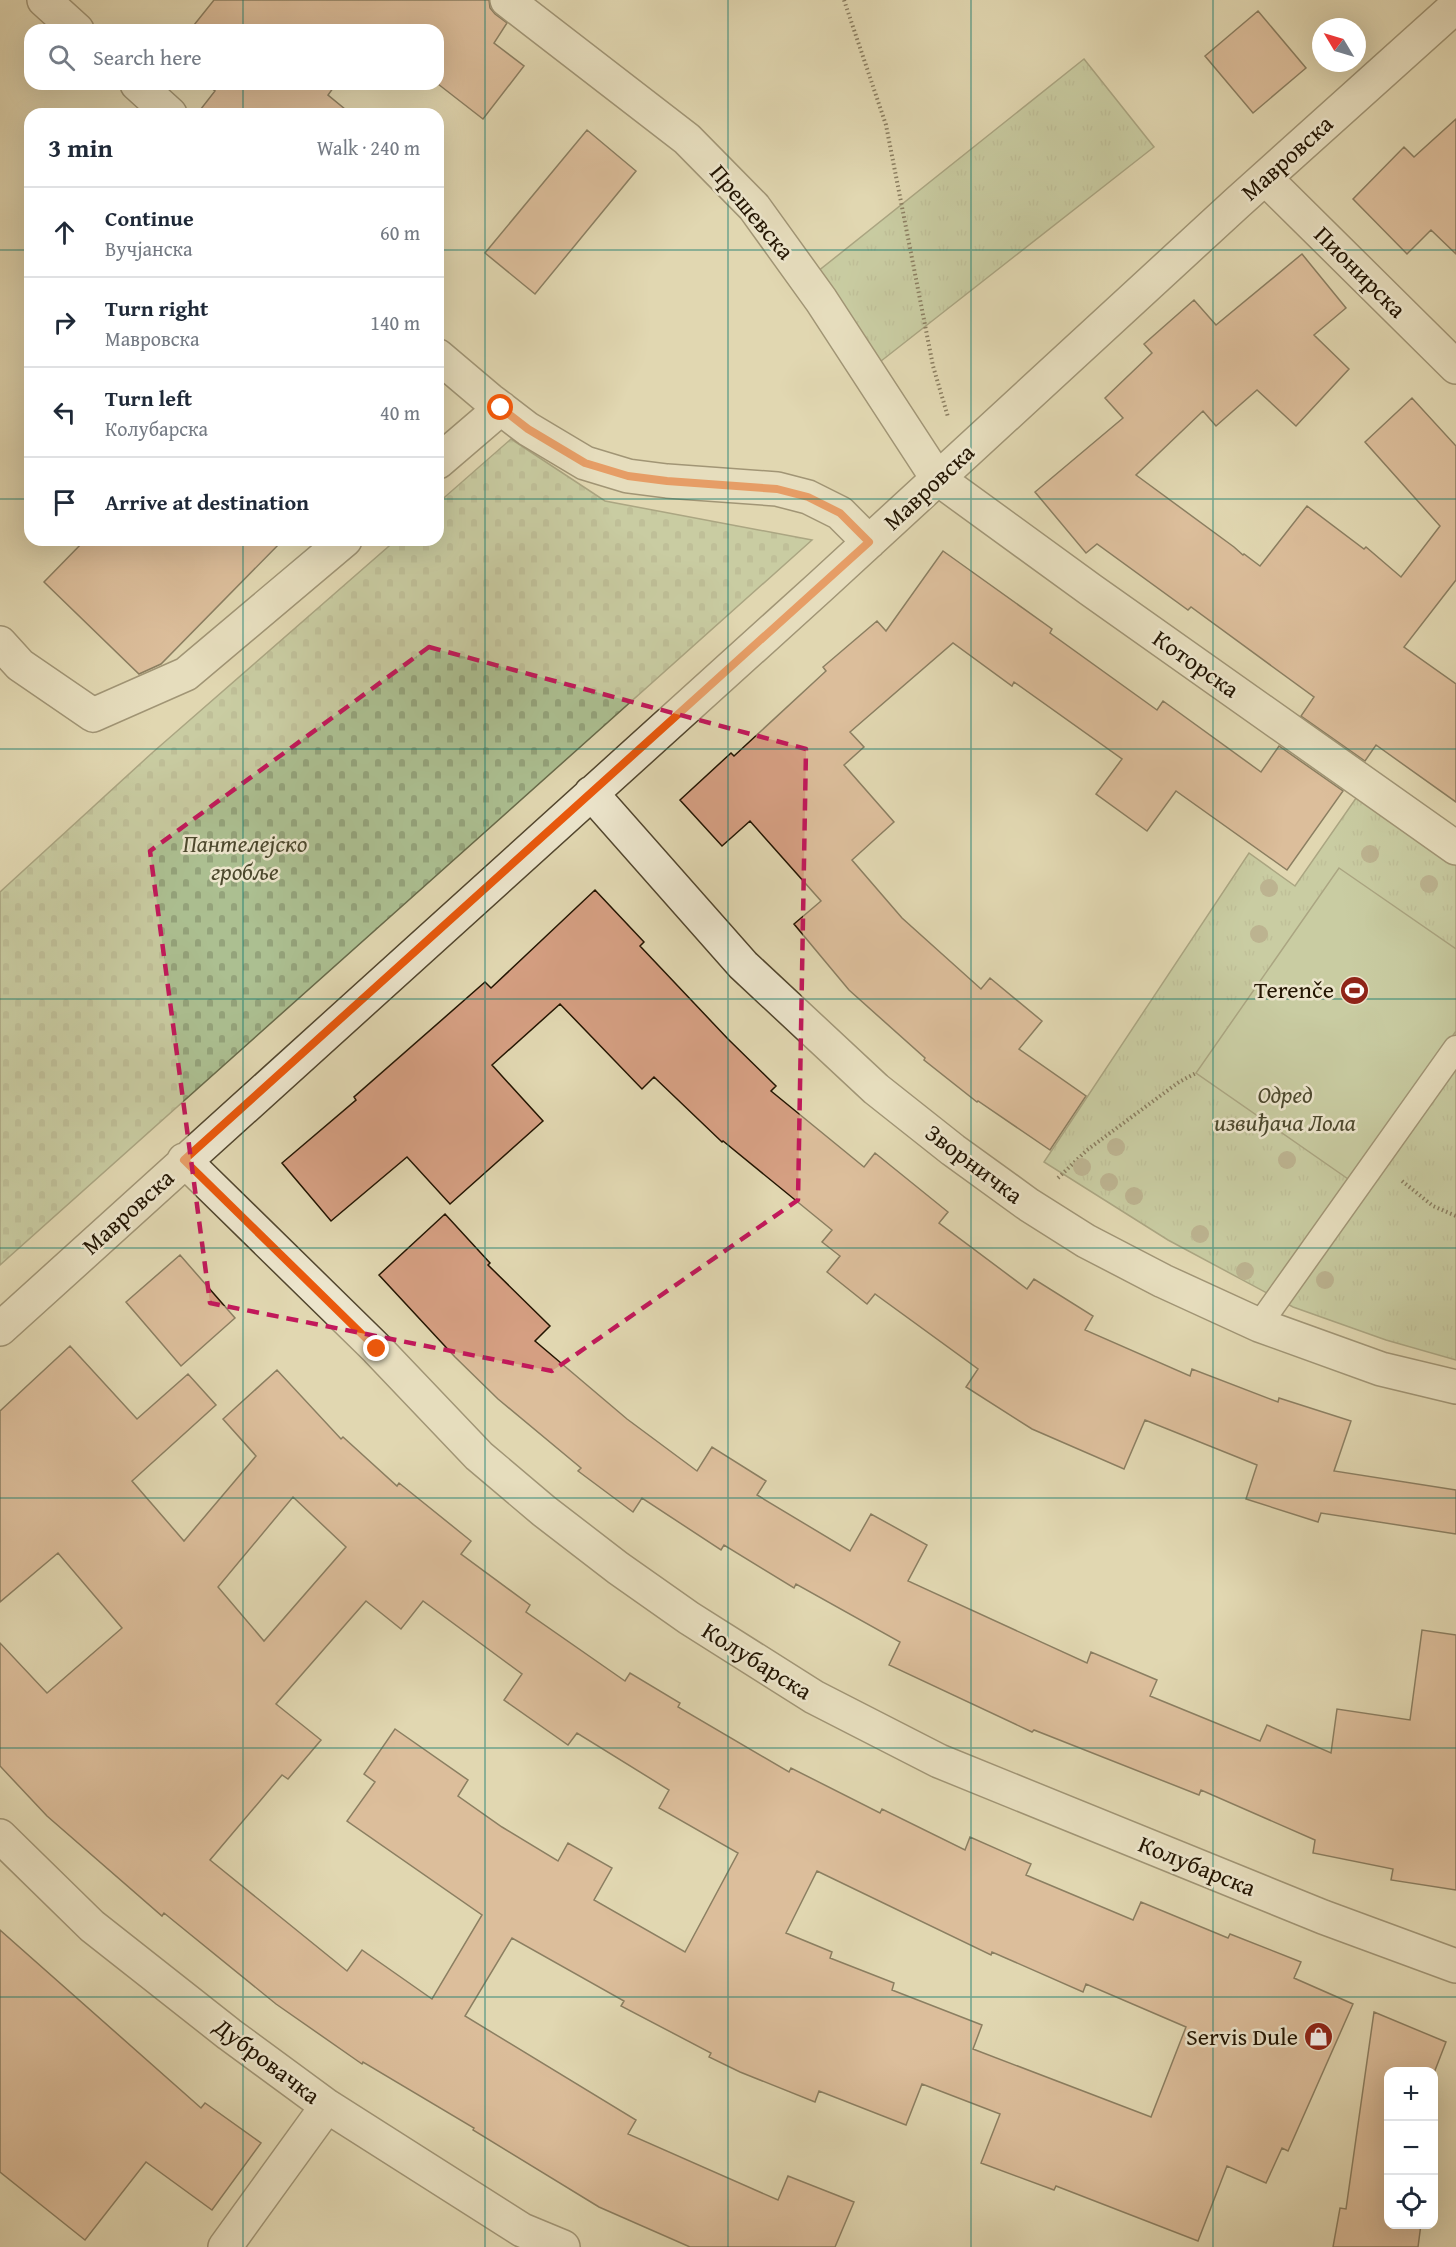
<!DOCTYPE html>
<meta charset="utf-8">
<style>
:root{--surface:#fff;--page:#f6f6f7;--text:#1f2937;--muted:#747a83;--line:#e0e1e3}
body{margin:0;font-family:"Gentium Book Plus",serif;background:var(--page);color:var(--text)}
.controls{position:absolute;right:18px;bottom:18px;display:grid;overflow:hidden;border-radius:12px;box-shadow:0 6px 24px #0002}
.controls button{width:54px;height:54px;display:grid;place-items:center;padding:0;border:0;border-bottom:2px solid var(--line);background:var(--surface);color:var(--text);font:30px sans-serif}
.compass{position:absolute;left:1312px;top:18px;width:54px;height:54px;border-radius:50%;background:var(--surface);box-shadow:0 6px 24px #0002;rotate:308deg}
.stop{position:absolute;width:18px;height:18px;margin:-14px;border:4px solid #ea580c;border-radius:50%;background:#fff}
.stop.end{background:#ea580c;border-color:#fff;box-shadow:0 2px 6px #0008}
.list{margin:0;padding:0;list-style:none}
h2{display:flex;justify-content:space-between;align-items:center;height:78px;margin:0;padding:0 24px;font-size:26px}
h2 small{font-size:20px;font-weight:400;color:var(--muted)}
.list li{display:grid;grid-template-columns:39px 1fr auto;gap:18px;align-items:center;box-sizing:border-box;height:90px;padding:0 24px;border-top:2px solid var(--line)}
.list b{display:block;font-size:22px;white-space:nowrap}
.list p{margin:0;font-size:20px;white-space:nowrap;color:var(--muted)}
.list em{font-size:20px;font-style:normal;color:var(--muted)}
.icon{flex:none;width:33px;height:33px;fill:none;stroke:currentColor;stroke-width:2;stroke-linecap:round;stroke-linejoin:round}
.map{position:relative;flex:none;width:1456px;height:2247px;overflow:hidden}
.search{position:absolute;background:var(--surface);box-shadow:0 6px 24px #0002;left:24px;top:24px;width:420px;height:66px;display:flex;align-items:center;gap:15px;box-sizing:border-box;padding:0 21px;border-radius:18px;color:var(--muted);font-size:22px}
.panel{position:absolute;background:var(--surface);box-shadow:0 6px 24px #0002;left:24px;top:108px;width:420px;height:438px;border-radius:18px}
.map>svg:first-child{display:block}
.cemetery{fill:url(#cemetery-stones);stroke:#686a4a;stroke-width:1.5}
.park{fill:url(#park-tufts);stroke:#686a4a;stroke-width:1.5}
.pitch{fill:#acbf91;stroke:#686a4a;stroke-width:1.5}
.building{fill:#d59f82;stroke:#231502;stroke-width:1.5;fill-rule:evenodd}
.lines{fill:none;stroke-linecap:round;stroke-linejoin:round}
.service-casing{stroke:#52462e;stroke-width:27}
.minor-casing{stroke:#52462e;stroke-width:36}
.path{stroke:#231502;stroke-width:4;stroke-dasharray:1.5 3;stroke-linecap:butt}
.service{stroke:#ece5cc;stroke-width:24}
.minor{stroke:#ece5cc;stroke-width:33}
.tree{fill:#8f8868}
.route{stroke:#ea580c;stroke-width:8}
.marked{fill:none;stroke:#c2185b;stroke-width:4.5;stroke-dasharray:12 8;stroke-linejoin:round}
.grid{fill:none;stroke:#0f766e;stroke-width:1.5;stroke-opacity:0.55}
.labels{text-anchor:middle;stroke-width:5;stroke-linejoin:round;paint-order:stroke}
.street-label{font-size:24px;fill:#231502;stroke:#ece5cc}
.park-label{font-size:24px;font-style:italic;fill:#4c482d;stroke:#ece5cc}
.poi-label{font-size:24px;fill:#231502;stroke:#ece5cc;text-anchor:end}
</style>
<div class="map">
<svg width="1456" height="2247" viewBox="0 0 1456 2247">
<defs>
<pattern id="cemetery-stones" width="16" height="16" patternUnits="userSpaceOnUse" patternTransform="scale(1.5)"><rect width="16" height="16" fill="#acbf91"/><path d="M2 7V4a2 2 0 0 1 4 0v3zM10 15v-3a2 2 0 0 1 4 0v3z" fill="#94a37b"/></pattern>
<pattern id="park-tufts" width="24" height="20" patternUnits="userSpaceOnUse" patternTransform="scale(1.5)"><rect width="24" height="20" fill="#acbf91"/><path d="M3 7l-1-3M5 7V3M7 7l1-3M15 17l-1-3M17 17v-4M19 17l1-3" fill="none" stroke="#94a37b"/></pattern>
</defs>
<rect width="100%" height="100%" fill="#e1d7b1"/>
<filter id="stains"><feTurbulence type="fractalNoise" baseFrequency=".00333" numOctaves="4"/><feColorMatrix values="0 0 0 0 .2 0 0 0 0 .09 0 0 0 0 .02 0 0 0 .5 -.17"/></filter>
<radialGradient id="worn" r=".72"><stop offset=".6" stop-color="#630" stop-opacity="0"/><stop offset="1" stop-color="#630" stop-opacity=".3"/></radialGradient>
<path class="cemetery" d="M511 439 605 501 812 540 0 1265V892L152 753 396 540H438V503Z"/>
<path class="park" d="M1084 59 1154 147 876 365 817 272Z
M1361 791 1456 856V1360L1386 1340 1293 1307 1168 1240 1044 1162 1249 853 1295 886Z"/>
<path class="pitch" d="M1339 868 1456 949V1031L1351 1181 1196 1073Z"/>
<path class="building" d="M214 0H489L490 8 495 14 507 23 494 43 524 66 483 119 438 84V30H190Z
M1258 11 1306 68 1253 113 1205 56Z
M206 84H336L328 95 351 114H197L215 91Z
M1456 119V254L1431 230 1407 254 1353 199 1404 147 1414 157Z
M587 130 636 171 535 294 485 253Z
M1302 254 1346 308 1314 335 1349 369 1296 426 1257 390 1216 426 1203 411 1136 475 1234 547 1243 555 1244 554 1260 566 1307 506 1364 549 1366 547 1401 577 1440 526 1365 442 1412 398 1456 446V580L1404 647 1456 684V802L1376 745 1365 761 1301 716 1314 697 1191 607 1188 610 1097 544 1086 553 1035 492 1123 418 1105 398 1152 353 1144 344 1194 300 1216 325Z
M85 540H283L161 664 139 674 44 582Z
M943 551 1052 629 1050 633 1157 710 1163 701 1261 772 1279 746 1343 791 1287 870 1176 791 1147 831 1096 794 1122 759 1014 682 1012 686 953 643 850 732 864 747 844 765 894 822 852 860 902 918 981 989 990 978 1042 1021 1019 1049 1086 1096 1050 1150 978 1101 977 1102 924 1060 925 1058 849 990 794 924 821 901 750 821 722 846 680 800 731 753 734 756 826 671 823 667 877 621 886 631Z
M595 890 644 942 640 946 728 1039 776 1086 771 1091 864 1167 875 1153 948 1212 939 1223 1027 1289 1034 1279 1093 1316 1085 1330 1190 1376 1192 1369 1278 1402 1279 1398 1351 1421 1334 1471 1456 1490V1534L1321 1513 1318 1522 1246 1499 1257 1465 1145 1420 1124 1469 1032 1429 966 1387 978 1369 875 1294 867 1304 827 1272 840 1256 822 1242 832 1230 723 1141 722 1142 654 1077 642 1089 560 1004 492 1065 543 1121 450 1204 407 1157 331 1221 282 1163 356 1100 354 1097 485 982 491 988Z
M445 1214 490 1263 488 1265 550 1326 535 1341 627 1419 697 1471 712 1447 766 1481 757 1495 850 1551 871 1514 927 1545 908 1581 1087 1663 1091 1652 1157 1680 1150 1696 1260 1741 1267 1725 1331 1753 1337 1709 1410 1720 1422 1630 1456 1635V1890L1391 1880 1393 1869 1313 1853 1315 1840 1201 1790 1199 1795 1034 1730 1032 1732 889 1665 900 1642 796 1584 794 1588 724 1545 721 1550 642 1498 633 1512 578 1471 581 1468 498 1399 455 1357 379 1275Z
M180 1255 235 1318 181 1366 126 1302Z
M70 1346 137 1419 188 1374 216 1405 132 1481 184 1541 256 1456 223 1419 277 1370 341 1439 343 1437 397 1486 399 1483 471 1541 461 1554 530 1605 526 1612 625 1681 630 1673 680 1703 678 1707 789 1772 791 1768 880 1813 882 1809 965 1850 970 1837 1031 1864 1026 1875 1133 1920 1141 1902 1228 1938 1230 1934 1301 1962 1294 1978 1353 2004 1288 2151 1282 2148 1266 2183 1227 2166 1198 2241 1056 2186 1054 2190 981 2163 1000 2114 922 2084 906 2125 819 2091 815 2102 740 2072 709 2057 711 2053 621 2006 624 2001 512 1938 465 2016 636 2120 628 2134 778 2200 788 2176 854 2202 835 2247H690L599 2207 473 2130 474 2128 363 2062 362 2064 276 2004 164 1913 162 1916 47 1816 0 1766V1643L47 1693 122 1628 58 1553 0 1602V1411ZM293 1497 346 1547 264 1641 218 1587ZM366 1601 401 1629 423 1601 522 1674 504 1700 568 1745 577 1733 669 1790 659 1808 738 1853 685 1952 594 1900 612 1868 568 1843 558 1861 502 1827 458 1796 468 1780 395 1729 364 1774 375 1782 347 1821 482 1915 432 1999 362 1950 347 1971 210 1860 282 1775 288 1779 321 1740 276 1704ZM817 1871 991 1955 992 1952 1083 1992 1086 1984 1186 2027 1151 2117 973 2049 982 2025 892 1990 894 1983 830 1958 832 1952 786 1933Z
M0 1930 201 2108 205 2103 261 2143 212 2210 146 2162 85 2240 0 2172Z
M1374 2012 1446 2042 1434 2073 1389 2072V2224H1421L1418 2247H1333L1340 2208 1346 2209Z"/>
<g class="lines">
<defs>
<path id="service" d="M1259 1325 1456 1048"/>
<path id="minor" d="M44 0 77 30
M507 0 687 139 754 207 821 300 937 478 1091 590 1456 848
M137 84 170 114
M1265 178 1456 367
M438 356 490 400 528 429 585 463 628 476 667 481 777 489 808 497 840 513 869 542
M438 462 501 408
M0 643 20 665 93 715 186 674 345 540
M591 793 743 965 876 1089 953 1150 1029 1205 1086 1241 1163 1281 1259 1325 1381 1369 1456 1387
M184 1160 377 1349 479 1456 544 1511 618 1568 689 1618 814 1697 939 1761 1323 1917 1456 1966
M0 1329 821 586 1237 203 1456 6
M0 1836 92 1926 229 2034 327 2106 522 2230 563 2247
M225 2247 327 2106"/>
</defs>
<use href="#service" class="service-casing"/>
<use href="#minor" class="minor-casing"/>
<path class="path" d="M844 0 886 125 933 366 948 417
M1058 1178 1087 1150 1179 1082 1196 1073
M1402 1181 1433 1206 1456 1216"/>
<use href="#service" class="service"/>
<use href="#minor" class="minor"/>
</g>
<g class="tree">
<circle cx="1370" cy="854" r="9"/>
<circle cx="1429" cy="884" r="9"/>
<circle cx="1269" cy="888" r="9"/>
<circle cx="1259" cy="934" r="9"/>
<circle cx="1116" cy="1147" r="9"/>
<circle cx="1287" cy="1160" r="9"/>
<circle cx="1082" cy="1167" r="9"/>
<circle cx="1109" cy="1182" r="9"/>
<circle cx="1134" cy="1196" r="9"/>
<circle cx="1200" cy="1234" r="9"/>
<circle cx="1245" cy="1271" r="9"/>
<circle cx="1325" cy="1280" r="9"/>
</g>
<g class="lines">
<path class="route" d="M377 1349 184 1160 869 542 840 513 808 497 777 489 667 481 628 476 585 463 528 429 501 408"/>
</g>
<path d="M0 0H1456V2247H0ZM429 647 806 749 798 1200 552 1371 210 1303 150 851Z" fill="#e1d7b1" fill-opacity=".55" fill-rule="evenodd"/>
<path class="marked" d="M429 647 806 749 798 1200 552 1371 210 1303 150 851Z"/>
<path class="grid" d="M243 0V30M485 0V2247M728 0V2247M971 0V2247M1213 0V2247M243 84V114M0 250H30M438 250H1456M0 499H30M438 499H1456M243 540V2247M0 749H1456M0 999H1456M0 1248H1456M0 1498H1456M0 1748H1456M0 1997H1456"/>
<defs>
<symbol id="stadium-disc" viewBox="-11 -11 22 22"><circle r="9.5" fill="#8f2418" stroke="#ece5cc"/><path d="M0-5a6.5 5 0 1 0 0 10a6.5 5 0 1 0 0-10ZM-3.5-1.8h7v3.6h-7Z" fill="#fff"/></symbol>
<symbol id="shop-disc" viewBox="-11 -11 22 22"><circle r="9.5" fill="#8f2418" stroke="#ece5cc"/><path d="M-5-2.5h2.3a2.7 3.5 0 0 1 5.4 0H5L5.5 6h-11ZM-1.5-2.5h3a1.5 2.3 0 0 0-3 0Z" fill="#fff"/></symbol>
</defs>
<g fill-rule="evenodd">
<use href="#stadium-disc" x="1338" y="974" width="33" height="33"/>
<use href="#shop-disc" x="1302" y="2020" width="33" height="33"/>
</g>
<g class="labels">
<g class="street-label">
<text transform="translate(1287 158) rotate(-42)" y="8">Мавровска</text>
<text transform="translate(752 212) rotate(50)" y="8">Прешевска</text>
<text transform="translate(1360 272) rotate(45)" y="8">Пионирска</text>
<text transform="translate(929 487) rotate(-43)" y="8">Мавровска</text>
<text transform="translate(1196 664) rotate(35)" y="8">Которска</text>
<text transform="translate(974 1164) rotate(37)" y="8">Зворничка</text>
<text transform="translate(128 1212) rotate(-42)" y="8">Мавровска</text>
<text transform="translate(757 1661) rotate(32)" y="8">Колубарска</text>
<text transform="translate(1197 1866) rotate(22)" y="8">Колубарска</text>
<text transform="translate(267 2061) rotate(37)" y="8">Дубровачка</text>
</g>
<g class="park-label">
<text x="245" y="852">Пантелејско<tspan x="245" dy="28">гробље</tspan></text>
<text x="1285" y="1103">Одред<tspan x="1285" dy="28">извиђача Лола</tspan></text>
</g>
<g class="poi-label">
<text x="1334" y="998">Terenče</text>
<text x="1298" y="2045">Servis Dule</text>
</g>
</g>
<rect width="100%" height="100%" filter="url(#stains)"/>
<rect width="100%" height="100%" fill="url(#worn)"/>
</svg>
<div class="controls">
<button>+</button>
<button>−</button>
<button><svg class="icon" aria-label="locate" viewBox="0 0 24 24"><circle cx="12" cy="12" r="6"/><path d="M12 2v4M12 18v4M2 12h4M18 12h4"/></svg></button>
</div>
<svg class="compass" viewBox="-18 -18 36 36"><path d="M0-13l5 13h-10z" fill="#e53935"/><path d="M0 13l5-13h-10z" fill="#747a83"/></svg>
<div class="stop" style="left:501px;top:408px"></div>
<div class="stop end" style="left:377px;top:1349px"></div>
<div class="search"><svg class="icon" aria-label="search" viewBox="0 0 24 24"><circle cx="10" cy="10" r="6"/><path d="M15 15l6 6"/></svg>Search here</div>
<section class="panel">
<h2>3 min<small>Walk · 240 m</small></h2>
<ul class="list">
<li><svg class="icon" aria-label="ahead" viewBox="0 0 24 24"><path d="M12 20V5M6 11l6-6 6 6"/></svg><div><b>Continue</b><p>Вучјанска</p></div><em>60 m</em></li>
<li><svg class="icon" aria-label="right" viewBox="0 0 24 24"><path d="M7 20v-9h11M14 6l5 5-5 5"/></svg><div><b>Turn right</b><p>Мавровска</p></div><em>140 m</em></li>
<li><svg class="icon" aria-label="left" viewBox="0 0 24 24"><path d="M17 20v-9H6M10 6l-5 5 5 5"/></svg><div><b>Turn left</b><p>Колубарска</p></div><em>40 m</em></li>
<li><svg class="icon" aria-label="arrive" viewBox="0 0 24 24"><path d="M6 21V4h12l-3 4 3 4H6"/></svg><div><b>Arrive at destination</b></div></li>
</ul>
</section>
</div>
